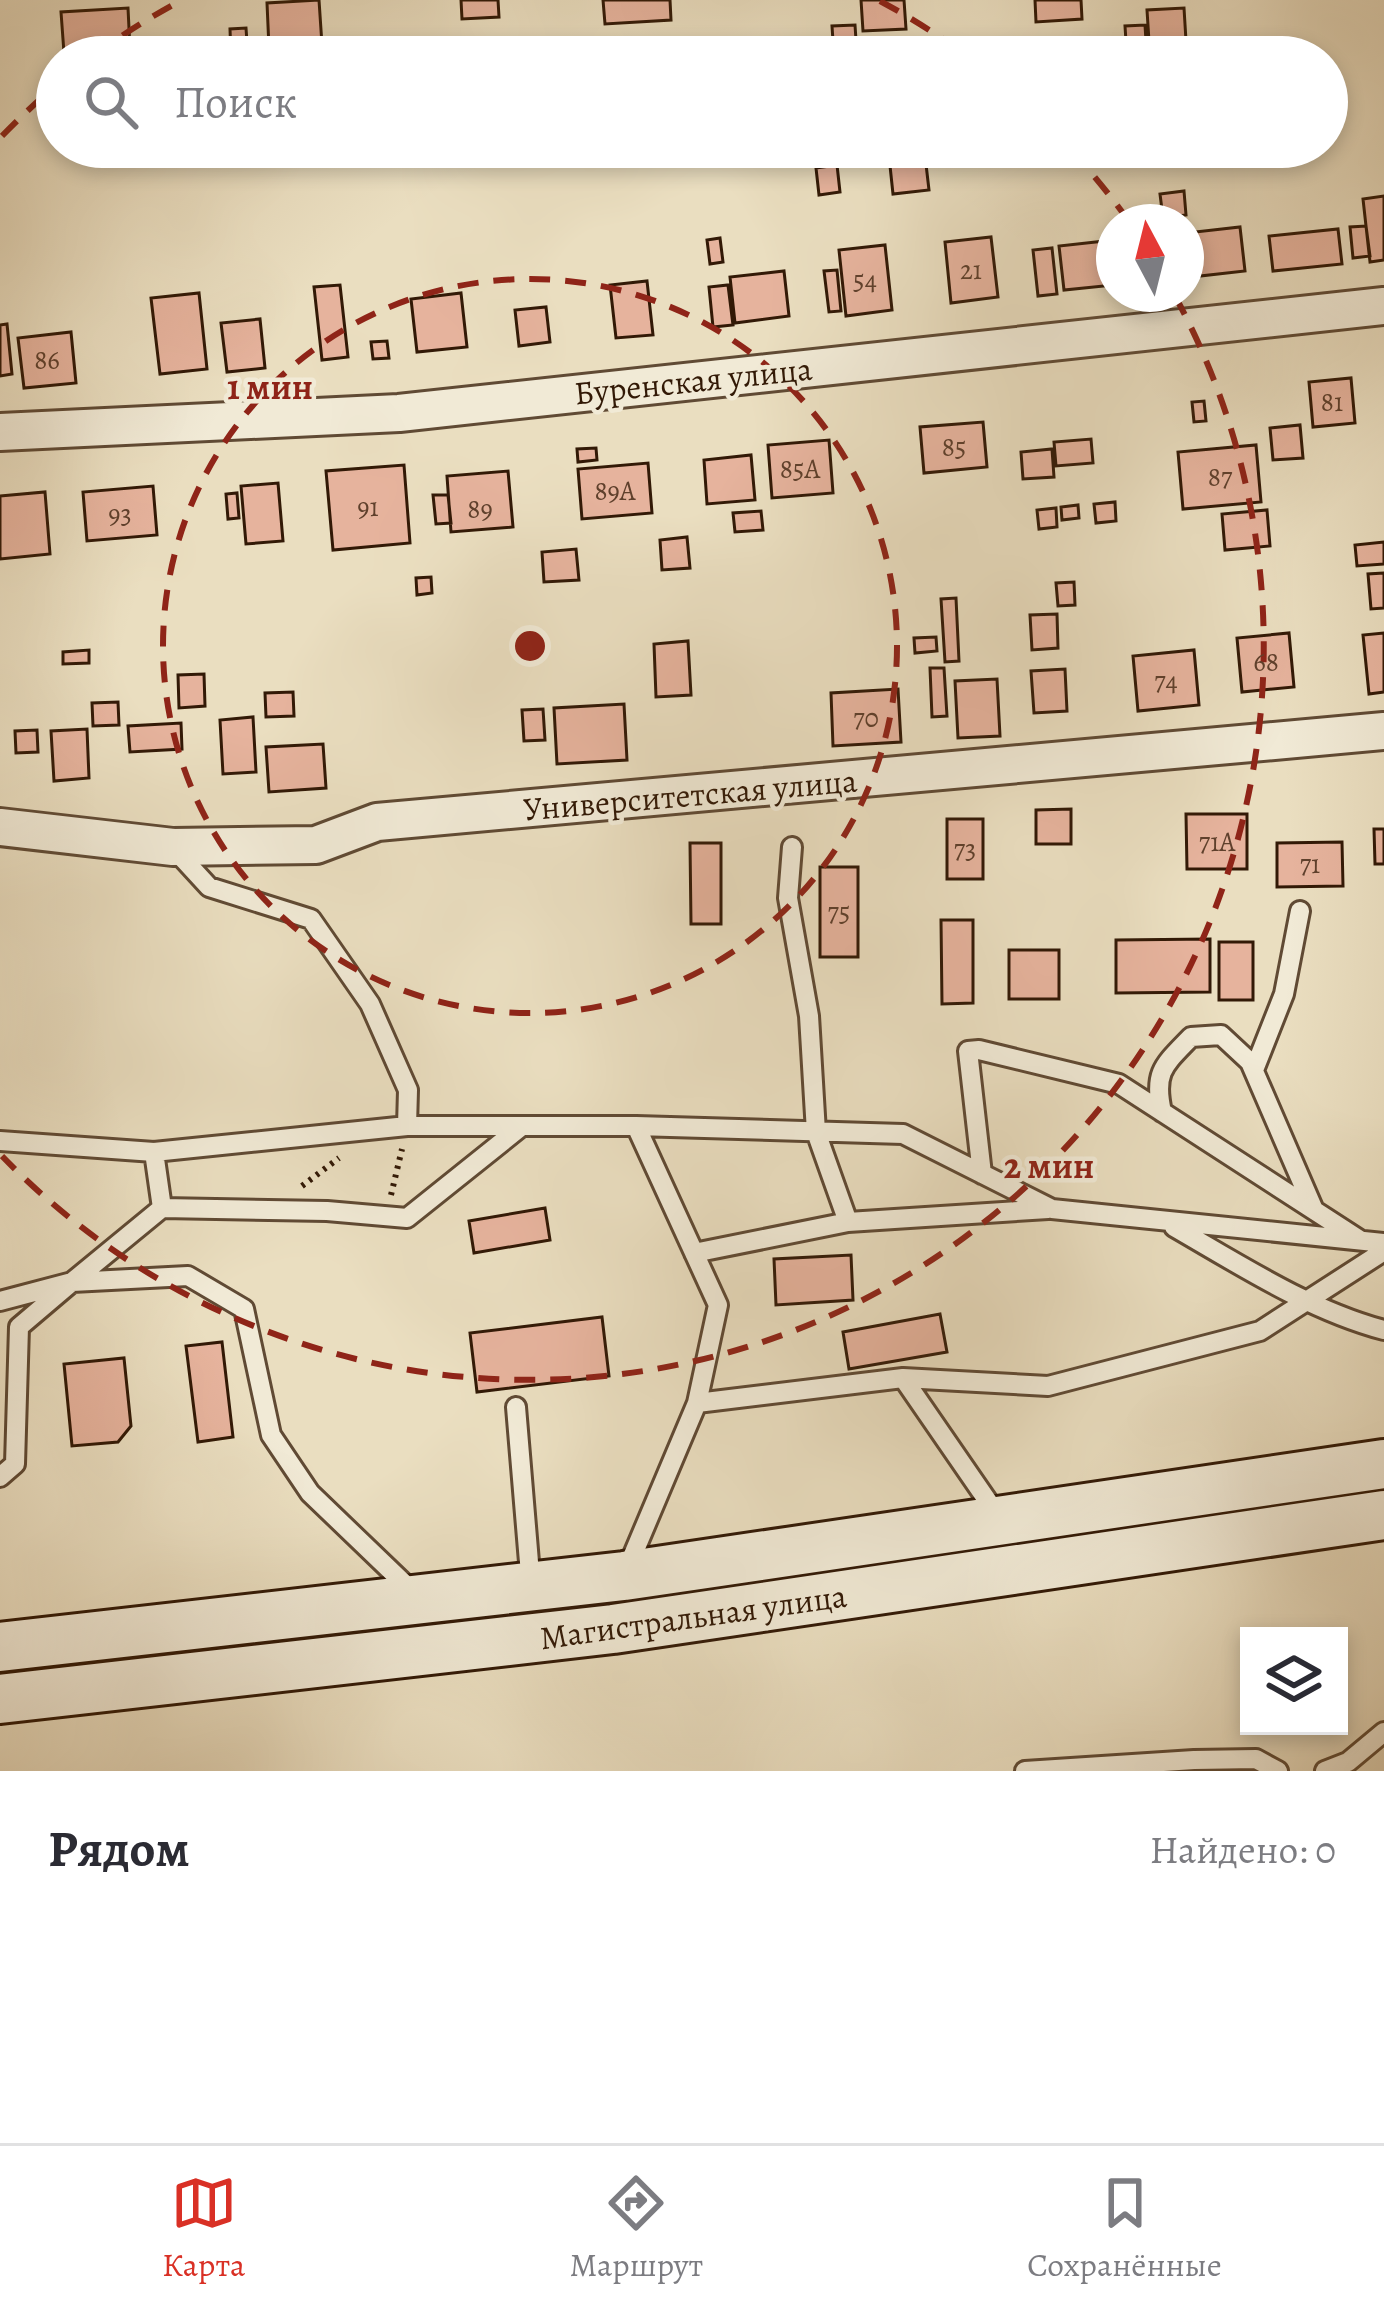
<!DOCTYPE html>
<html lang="ru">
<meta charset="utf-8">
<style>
:root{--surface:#fff;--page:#f2f2f3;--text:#2b2b33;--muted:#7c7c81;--line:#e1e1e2;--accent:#d93025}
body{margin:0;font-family:Alegreya,serif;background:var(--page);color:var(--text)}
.controls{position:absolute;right:36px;bottom:36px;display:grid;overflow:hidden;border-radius:0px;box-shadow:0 6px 18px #0003}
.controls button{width:108px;height:108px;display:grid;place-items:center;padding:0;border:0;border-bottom:3px solid var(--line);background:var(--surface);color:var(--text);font:60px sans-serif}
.compass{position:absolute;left:1096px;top:204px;width:108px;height:108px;border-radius:50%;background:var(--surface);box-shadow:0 6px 18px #0003;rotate:353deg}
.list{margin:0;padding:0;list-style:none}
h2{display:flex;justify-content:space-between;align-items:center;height:156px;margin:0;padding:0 48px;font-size:51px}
h2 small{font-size:39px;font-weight:400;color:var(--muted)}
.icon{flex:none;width:66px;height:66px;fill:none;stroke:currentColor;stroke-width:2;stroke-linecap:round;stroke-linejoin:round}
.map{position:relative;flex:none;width:1384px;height:1771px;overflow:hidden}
.search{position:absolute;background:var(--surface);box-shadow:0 6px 18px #0003;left:36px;right:36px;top:36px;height:132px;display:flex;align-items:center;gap:30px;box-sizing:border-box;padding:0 42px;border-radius:66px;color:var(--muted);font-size:45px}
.sheet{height:372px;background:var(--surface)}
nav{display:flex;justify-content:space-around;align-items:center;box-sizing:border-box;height:168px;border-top:3px solid var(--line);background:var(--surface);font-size:33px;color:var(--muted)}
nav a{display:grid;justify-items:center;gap:6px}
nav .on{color:var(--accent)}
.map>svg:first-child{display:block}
.building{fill:#e6b39d;stroke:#321906;stroke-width:3}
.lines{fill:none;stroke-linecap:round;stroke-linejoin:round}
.lane-casing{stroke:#604a34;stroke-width:24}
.street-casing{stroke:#604a34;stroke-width:42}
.secondary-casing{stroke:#321906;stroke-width:54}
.path{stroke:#321906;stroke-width:6;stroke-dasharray:3 6;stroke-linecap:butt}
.lane{stroke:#f1ead6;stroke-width:18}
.street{stroke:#f1ead6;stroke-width:36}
.secondary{stroke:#f1ead6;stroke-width:48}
.ring{fill:none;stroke:#8f2418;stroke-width:6;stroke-dasharray:21 15}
.labels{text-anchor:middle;stroke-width:9;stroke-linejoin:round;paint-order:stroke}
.number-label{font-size:27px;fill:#5f402c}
.street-label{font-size:33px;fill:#321906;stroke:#f1ead6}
.centre{fill:#8f2418;stroke:#f1ead6;stroke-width:6}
.ring-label{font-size:36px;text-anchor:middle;font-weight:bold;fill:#8f2418;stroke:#f1ead6;stroke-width:9;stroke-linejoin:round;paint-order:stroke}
</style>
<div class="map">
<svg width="1384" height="1771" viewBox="0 0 1384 1771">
<rect width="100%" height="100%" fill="#eadec0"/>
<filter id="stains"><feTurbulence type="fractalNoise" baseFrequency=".00167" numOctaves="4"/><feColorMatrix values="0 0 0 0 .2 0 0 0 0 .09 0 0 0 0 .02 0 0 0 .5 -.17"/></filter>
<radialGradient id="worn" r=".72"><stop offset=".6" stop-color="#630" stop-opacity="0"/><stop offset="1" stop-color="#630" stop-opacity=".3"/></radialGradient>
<path class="building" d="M319 0 322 45 269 48 267 3Z
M461 0H498L499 17 462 19Z
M603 0H670L671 20 605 24Z
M861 0H904L906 29 863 31Z
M1035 0H1081L1082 19 1036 22Z
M128 8 130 49 64 53 61 12Z
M1184 8 1187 57H1150L1147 10Z
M855 25 857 55 834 56 832 26Z
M1145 25 1147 57H1127L1125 26Z
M246 28 248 57H231L230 29Z
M944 39 945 55 925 56 924 40Z
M888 147H924L929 190 893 194Z
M837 165 840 192 819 195 816 168Z
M1184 191 1186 215 1163 218 1160 194Z
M1384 196V260L1370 262 1363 199Z
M1366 226 1370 256 1353 258 1350 227Z
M1240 227 1245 271 1200 276 1195 232Z
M1338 229 1342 264 1273 271 1269 236Z
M991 237 998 297 951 303 945 242Z
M720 238 723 262 710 264 707 240Z
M1114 240V285L1064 290 1059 246Z
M885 245 892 310 846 316 839 250Z
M1052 248 1057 294 1038 296 1033 250Z
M837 270 841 311 829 312 824 271Z
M784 271 789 316 735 323 730 277Z
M647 281 653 335 616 338 610 285Z
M340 285 348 357 322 360 314 287Z
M728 285 733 325 713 327 709 287Z
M199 293 207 369 160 374 151 298Z
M461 293 467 347 417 352 411 299Z
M546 307 550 342 519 346 515 310Z
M260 319 265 368 227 372 221 323Z
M7 324 12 374 0 376V325Z
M71 332 76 383 24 388 18 338Z
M387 341 389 358 373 359 371 342Z
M1351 378 1355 423 1313 427 1309 382Z
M1204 401 1206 421 1194 422 1192 402Z
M983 422 987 467 924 473 920 427Z
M1300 425 1303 458 1273 460 1270 428Z
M1091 439 1093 463 1056 466 1054 442Z
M829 440 833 493 772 498 768 445Z
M1256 445 1261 502 1183 509 1178 452Z
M596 448 597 460 578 462 577 449Z
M1052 449 1054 477 1023 479 1021 452Z
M751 455 755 500 707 504 704 460Z
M648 463 652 513 582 519 578 469Z
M404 465 410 543 333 550 326 471Z
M508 471 513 527 451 532 447 476Z
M278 483 283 541 246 544 241 486Z
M153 486 157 535 87 541 83 492Z
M45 492 50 554 0 559V496Z
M237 493 239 518 228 519 226 494Z
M433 495H448L451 523 436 524Z
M1115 502 1116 521 1096 523 1094 504Z
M1078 505 1079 518 1062 520 1061 507Z
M1056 508 1057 527 1039 529 1037 510Z
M1267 510 1270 546 1225 550 1222 514Z
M761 511 763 530 735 532 733 513Z
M687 537 690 568 662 570 660 540Z
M1384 542V564L1357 566 1355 545Z
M576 549 579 580 544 582 542 552Z
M1384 573V608L1371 609 1368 574Z
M431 577 432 593 417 595 416 578Z
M1074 582 1075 605 1058 606 1056 583Z
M956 598 959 661 945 662 941 599Z
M1057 614 1058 648 1032 650 1030 615Z
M1289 633 1294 687 1242 692 1237 638Z
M1384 633V692L1369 694 1363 635Z
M936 637 937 651 915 653 914 638Z
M688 641 691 695 656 697 654 644Z
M89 650V663L63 664V652Z
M1194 650 1199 705 1138 711 1133 656Z
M930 668H944L947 716 932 717Z
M1065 669 1067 711 1034 713 1031 671Z
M204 674 205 706 179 708 178 675Z
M997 679 1000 736 958 738 955 681Z
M898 689 901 742 833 746 831 693Z
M293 692 294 716 266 717 265 693Z
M118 702 119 725 93 726 92 703Z
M624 704 627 760 557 764 554 708Z
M543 709 545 740 524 741 522 710Z
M253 717 256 772 223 774 220 720Z
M181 723 182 749 130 752 128 726Z
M87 729 89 778 54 781 51 731Z
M37 730 38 752 16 753 15 731Z
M323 744 326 788 269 792 266 747Z
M1071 809V844H1036V810Z
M1186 814H1247V869H1187Z
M947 819H983V879H947Z
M1374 829H1384V864H1375Z
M1342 842 1343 886 1277 887V843Z
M690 843H721V924H691Z
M820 867H858V957H820Z
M941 920H973V1003L942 1004Z
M1210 939V992L1116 993V940Z
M1219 942H1253V1000H1219Z
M1009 950H1059V999H1009Z
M545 1208 550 1240 474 1253 469 1221Z
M851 1255 853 1300 776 1305 774 1259Z
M940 1314 947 1352 849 1369 843 1332Z
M602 1317 609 1376 477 1392 470 1333Z
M222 1342 233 1437 198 1442 186 1346Z
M124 1358 131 1426 118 1442 72 1446 64 1364Z"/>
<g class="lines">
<defs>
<path id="lane" d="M792 847 788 898 809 1016 816 1132 848 1222
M175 850 209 887 311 919 370 1004 408 1090 407 1126
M1254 1070 1284 994 1300 911
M1162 1112C1153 1072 1164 1065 1191 1037L1221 1035 1250 1062 1314 1210
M636 1126 903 1134 1052 1209 1384 1243
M0 1141 154 1152 407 1126H636L718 1305 697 1403
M154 1152 162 1208
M982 1174 968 1051 979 1050 1119 1084 1360 1240
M1174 1227C1240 1265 1309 1310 1384 1330
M694 1253 848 1222 1048 1209
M0 1301 72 1282 162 1208 327 1211 407 1218 522 1126
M903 1378 1048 1386 1260 1331 1384 1251
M516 1407 531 1586
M0 1477 15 1464 19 1327 72 1282 188 1276 244 1309 271 1435 310 1493 413 1592
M627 1569 697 1403 903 1378 998 1516
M1025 1771 1194 1760 1256 1759 1278 1771
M1325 1771 1348 1762 1384 1732"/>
<path id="street" d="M0 432 399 413 1384 306
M0 827 173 847 316 845 377 822 1384 731"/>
<path id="secondary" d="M0 1647 624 1576 1384 1464
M0 1699 613 1629 1384 1515"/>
</defs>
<use href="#lane" class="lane-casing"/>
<use href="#street" class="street-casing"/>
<use href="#secondary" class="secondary-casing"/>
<path class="path" d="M302 1186 339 1158
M391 1195 402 1149"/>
<use href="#lane" class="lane"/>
<use href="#street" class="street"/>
<use href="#secondary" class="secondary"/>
</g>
<g class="ring">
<circle cx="530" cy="646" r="367"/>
<path d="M2 136A734 734 0 0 1 53 88M93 56A734 734 0 0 1 180 1M880 1A734 734 0 0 1 967 56M1071 150A734 734 0 0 1 1128 220M1175 296A734 734 0 0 1 2 1156"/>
</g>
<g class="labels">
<g class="number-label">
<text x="971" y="279">21</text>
<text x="865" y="289">54</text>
<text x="47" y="369">86</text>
<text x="1332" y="411">81</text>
<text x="954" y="456">85</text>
<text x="800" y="478">85А</text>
<text x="1220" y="486">87</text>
<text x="615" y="500">89А</text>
<text x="368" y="516">91</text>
<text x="480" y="518">89</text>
<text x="120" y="523">93</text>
<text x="1266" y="671">68</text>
<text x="1166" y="690">74</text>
<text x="866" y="727">70</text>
<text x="1217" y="851">71А</text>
<text x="965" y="858">73</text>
<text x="1310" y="873">71</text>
<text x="839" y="921">75</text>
</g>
<g class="street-label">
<text transform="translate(693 380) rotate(-6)" y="12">Буренская улица</text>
<text transform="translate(690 794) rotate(-5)" y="12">Университетская улица</text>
<text transform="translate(693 1616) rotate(-8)" y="12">Магистральная улица</text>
</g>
</g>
<circle cx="530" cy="646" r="18" class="centre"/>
<g class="ring-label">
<text x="270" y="399">1 мин</text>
<text x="1049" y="1178">2 мин</text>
</g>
<rect width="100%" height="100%" filter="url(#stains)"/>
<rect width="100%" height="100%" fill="url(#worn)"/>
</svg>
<div class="controls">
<button><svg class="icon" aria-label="layers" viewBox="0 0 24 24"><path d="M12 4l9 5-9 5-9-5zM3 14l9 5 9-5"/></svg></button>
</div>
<svg class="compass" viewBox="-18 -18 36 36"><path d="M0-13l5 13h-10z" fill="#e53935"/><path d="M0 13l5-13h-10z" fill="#7c7c81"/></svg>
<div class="search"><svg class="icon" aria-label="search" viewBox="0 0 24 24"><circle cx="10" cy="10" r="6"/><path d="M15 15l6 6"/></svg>Поиск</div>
</div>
<section class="sheet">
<h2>Рядом<small>Найдено: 0</small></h2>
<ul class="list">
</ul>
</section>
<nav>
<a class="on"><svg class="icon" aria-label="map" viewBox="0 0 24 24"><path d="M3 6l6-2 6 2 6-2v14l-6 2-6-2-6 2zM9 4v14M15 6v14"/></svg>Карта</a>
<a><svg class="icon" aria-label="directions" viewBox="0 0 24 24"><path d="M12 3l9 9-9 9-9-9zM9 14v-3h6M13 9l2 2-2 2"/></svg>Маршрут</a>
<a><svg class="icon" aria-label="saved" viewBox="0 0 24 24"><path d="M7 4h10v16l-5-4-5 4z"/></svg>Сохранённые</a>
</nav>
